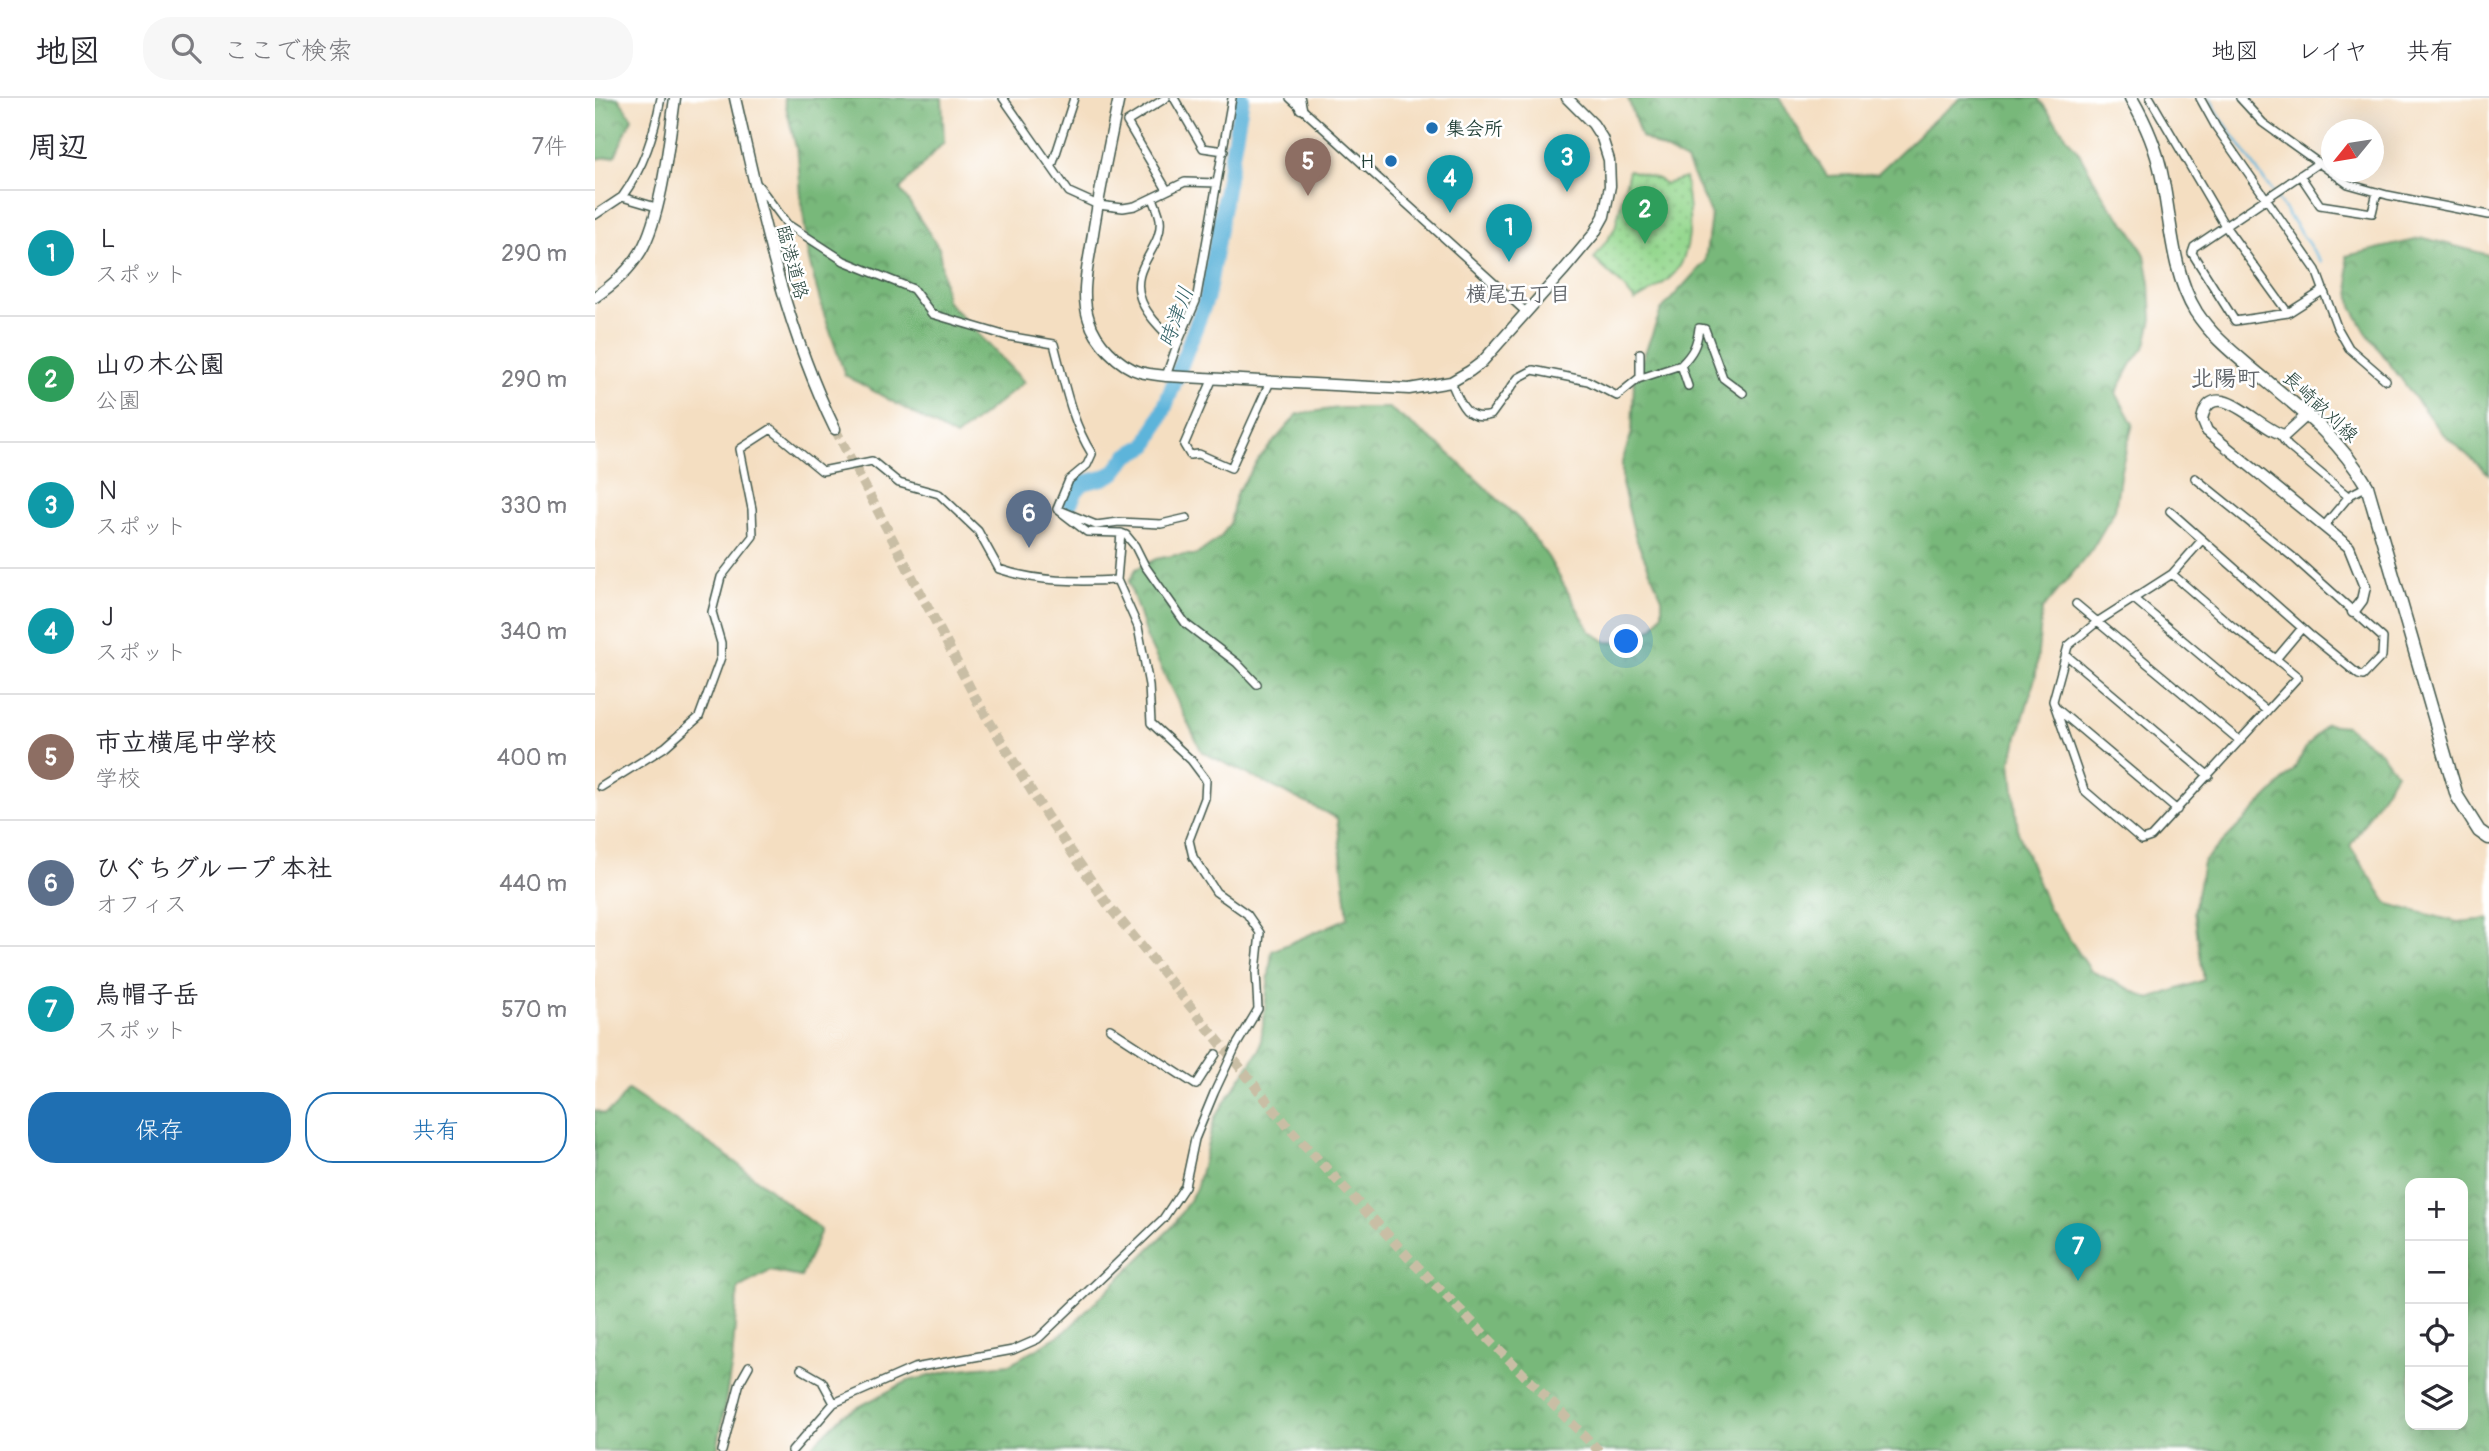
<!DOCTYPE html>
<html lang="ja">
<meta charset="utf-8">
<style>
:root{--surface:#fff;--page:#f7f7f7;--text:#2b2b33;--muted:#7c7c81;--line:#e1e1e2;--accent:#1f6fb2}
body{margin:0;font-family:Pangolin,"Klee One",sans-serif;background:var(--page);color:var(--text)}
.controls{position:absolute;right:21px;bottom:21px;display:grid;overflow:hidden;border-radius:14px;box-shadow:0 7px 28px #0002}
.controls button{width:63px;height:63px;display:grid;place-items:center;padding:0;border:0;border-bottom:2px solid var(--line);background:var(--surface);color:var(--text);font:35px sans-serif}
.compass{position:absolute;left:1726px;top:21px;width:63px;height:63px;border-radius:50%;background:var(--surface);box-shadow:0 7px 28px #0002;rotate:240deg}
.you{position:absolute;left:1032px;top:544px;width:24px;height:24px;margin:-18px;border:5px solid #fff;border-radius:50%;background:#1a73e8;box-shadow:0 0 0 10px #1a73e833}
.badge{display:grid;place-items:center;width:46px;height:46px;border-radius:50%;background:var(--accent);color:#fff;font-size:23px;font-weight:700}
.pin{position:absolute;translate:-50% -58px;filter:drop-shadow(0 2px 4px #0008)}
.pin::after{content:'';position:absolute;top:37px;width:24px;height:21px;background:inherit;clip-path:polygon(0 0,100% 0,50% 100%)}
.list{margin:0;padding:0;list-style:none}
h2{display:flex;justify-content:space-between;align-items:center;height:91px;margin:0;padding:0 28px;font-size:30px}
h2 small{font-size:23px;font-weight:400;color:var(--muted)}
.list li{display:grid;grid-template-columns:46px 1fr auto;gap:21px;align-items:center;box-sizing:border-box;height:126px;padding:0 28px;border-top:2px solid var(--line)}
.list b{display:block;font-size:26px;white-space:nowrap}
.list p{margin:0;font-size:23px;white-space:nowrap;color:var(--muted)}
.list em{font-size:23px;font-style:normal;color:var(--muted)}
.actions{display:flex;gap:14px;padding:21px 28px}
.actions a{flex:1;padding:16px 0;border:2px solid var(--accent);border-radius:28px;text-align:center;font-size:24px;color:var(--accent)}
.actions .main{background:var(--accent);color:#fff}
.icon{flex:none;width:38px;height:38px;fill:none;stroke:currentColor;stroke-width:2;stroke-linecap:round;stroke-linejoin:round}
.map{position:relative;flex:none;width:1894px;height:1353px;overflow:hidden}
header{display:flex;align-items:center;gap:42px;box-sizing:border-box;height:98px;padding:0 35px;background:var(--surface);border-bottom:2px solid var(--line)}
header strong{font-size:33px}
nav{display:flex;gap:38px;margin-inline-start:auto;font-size:24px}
.search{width:490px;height:63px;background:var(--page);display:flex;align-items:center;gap:18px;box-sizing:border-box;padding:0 24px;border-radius:28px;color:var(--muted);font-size:26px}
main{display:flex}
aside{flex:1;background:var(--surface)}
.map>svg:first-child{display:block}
.forest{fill:url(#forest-crowns);stroke:#4c7a57;stroke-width:2;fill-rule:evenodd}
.park{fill:url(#park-dots);stroke:#5a8a62;stroke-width:2}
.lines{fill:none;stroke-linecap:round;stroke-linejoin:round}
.stream{stroke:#5db4da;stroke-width:2.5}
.river{stroke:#5db4da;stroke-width:16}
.secondary-tunnel{stroke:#c9bea5;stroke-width:10;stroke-dasharray:10 5;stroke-linecap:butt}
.street-casing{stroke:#3f5549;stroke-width:10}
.secondary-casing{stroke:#3f5549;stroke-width:13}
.primary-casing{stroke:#3f5549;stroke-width:15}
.street{stroke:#fff;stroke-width:7}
.secondary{stroke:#fff;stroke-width:10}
.primary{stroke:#fff;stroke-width:12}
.poi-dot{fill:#1f6fb2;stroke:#fff;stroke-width:2.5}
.labels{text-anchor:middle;stroke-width:5;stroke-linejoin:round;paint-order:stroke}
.poi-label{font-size:19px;font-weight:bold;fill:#1f3d34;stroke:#fff;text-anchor:start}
.street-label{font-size:19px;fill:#1f3d34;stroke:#fff}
.neighbourhood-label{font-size:21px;font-weight:bold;fill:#63676c;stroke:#fff}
.water-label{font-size:21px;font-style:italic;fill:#326166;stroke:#fff}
.quarter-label{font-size:23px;font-weight:bold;fill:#63676c;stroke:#fff}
</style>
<header>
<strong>地図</strong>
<div class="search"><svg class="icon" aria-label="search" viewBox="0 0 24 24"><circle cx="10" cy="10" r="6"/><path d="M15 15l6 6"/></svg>ここで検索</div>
<nav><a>地図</a><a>レイヤ</a><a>共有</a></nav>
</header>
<main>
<aside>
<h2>周辺<small>7件</small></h2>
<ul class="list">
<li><span class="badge" style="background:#0f9aa8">1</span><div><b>Ｌ</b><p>スポット</p></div><em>290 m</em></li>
<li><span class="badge" style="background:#2e9e5b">2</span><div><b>山の木公園</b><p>公園</p></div><em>290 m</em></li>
<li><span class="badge" style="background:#0f9aa8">3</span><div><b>Ｎ</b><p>スポット</p></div><em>330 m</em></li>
<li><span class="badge" style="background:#0f9aa8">4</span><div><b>Ｊ</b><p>スポット</p></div><em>340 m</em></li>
<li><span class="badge" style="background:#8d6e63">5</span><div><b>市立横尾中学校</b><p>学校</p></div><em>400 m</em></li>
<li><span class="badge" style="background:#5c6f8a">6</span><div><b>ひぐちグループ 本社</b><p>オフィス</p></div><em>440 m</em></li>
<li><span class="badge" style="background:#0f9aa8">7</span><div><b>烏帽子岳</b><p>スポット</p></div><em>570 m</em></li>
</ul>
<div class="actions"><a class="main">保存</a><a>共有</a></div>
</aside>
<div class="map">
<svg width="1894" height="1353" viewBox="0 0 1894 1353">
<defs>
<pattern id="forest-crowns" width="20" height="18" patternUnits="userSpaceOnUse" patternTransform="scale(1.75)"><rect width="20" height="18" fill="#78b87a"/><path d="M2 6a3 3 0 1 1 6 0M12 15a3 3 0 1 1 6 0" fill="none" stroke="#629765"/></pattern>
<pattern id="park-dots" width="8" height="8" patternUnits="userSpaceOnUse" patternTransform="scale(1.75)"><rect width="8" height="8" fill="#95d88f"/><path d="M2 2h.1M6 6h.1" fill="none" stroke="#80ba7c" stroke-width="1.8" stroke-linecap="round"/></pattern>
</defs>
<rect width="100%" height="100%" fill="#fff"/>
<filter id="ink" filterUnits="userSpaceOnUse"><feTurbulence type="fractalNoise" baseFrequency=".0143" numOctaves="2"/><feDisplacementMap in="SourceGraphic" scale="14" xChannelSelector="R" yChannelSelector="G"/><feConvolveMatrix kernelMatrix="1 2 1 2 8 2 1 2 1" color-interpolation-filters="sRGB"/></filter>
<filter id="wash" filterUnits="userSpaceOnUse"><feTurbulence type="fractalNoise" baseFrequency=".00686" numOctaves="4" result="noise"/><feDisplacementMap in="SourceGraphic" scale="28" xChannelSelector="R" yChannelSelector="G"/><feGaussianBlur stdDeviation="1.57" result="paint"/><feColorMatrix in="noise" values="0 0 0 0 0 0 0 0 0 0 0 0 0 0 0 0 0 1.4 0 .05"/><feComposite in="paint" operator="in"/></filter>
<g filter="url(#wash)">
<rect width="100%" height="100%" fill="#f4dec1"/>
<path class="forest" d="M0 0H23L37 20 20 58 0 61Z
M189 0H347L349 44 305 91 344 150 351 202 429 284 361 339 250 277 227 210 214 162 206 98 203 58Z
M1033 0H1184L1232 78 1282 76 1339 22 1366 0H1443L1484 55 1513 106 1536 132 1550 157 1555 185 1557 221 1551 247 1536 267 1521 295 1538 326 1526 371 1520 412 1496 453 1447 512 1441 576 1416 663 1423 734 1453 809 1496 873 1555 901 1609 882 1599 814 1608 764 1699 672 1710 651 1730 626 1751 628 1786 655 1801 675 1755 748 1793 806 1862 824 1894 821V1353H212L248 1317 313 1283 364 1271 415 1266 471 1233 578 1128 601 1091 620 1019 665 951 677 853 753 820 742 720 607 654 552 541 534 484 541 471 561 461 581 457H601L625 440 635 425 641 396 666 358 703 316 743 310H794L848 350 928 425 953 459 995 533 1012 544 1034 545 1059 529 1067 515V500L1041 441 1027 386V364L1037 334 1039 284 1066 212 1110 164 1116 117 1091 63 1046 39ZM1815 1085H1868V1327H1815Z
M1829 140 1894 157V376L1845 333 1771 234 1757 209 1751 158Z
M33 992 127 1054 226 1132 206 1179 175 1173 143 1190 137 1264 122 1353H0V1012L9 1016 20 1009Z"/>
<path class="park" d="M1034 72 1063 81 1070 86 1090 80C1094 109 1099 138 1086 166 1078 182 1055 194 1040 203L1027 187 999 161 1020 130Z"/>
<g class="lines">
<path class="stream" d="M1615 0 1624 17 1726 164"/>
<path class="river" d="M475 405 481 393 488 385 508 380 520 374 532 358 552 347 569 311 612 199 647 0"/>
</g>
</g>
<g filter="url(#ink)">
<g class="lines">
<path class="secondary-tunnel" d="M240 331 382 603 451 717 513 807 695 1031 814 1160 1004 1353"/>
<defs>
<path id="street" d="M408 0 474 94 503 107 528 110 540 108 590 84 622 85
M571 0 532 24 572 92
M579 0 608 50 629 53
M695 0 932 215
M1555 0 1630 128 1693 215
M1605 0 1621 29 1721 172 1742 229 1754 250 1791 282
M1645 0 1668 25 1753 86 1792 97 1894 117
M1722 66 1599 149 1597 155 1640 223 1693 215 1729 192
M457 68 479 0
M1705 77 1725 107 1777 115 1782 94
M163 87 192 126 249 163 318 191 337 216 412 238 459 246C469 283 476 323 497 356L492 367 474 382 462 411 501 427 524 424 566 426 592 420
M558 100C560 106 564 114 565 121 569 151 532 169 547 204 554 220 570 234 582 247
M61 109 27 99C49 69 59 36 66 0
M0 117 27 99
M1045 255V280
M1086 267C1098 255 1102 247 1104 230L1110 231 1128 280 1148 295
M571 278 582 247 601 203 637 0
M618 280 589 347 595 357 604 356 636 370 675 284
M856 284C864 303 871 325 896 317L923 280 938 272 993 283 1022 298 1043 281 1086 267 1093 288
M1685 337 1693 348 1754 399
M1575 413 1716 538 1764 577 1768 578 1787 558 1788 540 1699 460 1600 380
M1729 428 1755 397 1772 388
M526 435 531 437 540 448 550 468 591 526 642 565 662 586
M1607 442 1577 476 1502 524 1473 548 1458 603 1489 692 1547 742 1556 739 1703 579 1681 561 1707 530
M1577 476 1637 528 1681 561
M1539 501 1672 613
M1481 506 1645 643
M1471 557 1614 678
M1461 610 1582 712
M6 689 70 649 104 619 126 559V545L117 514 126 479 158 438 157 411 145 351 176 331 227 373 277 363 304 385 344 396 383 433 404 471C442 484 482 484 522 482
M515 931 601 987 621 956
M206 1271 227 1283 239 1305
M127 1353 145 1284 154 1268
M197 1353 239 1305 319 1270 418 1252 443 1241 568 1121 590 1088 600 1041 619 995 641 948 663 911 661 874 665 835 652 816 621 794 598 759 594 742 610 700 611 682 596 662 556 625 554 587 543 529 522 482 526 435 492 434 462 411"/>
<path id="secondary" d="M140 0C166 113 189 227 240 331
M524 0C514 47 504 95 497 142 493 168 485 196 494 222 500 243 524 268 545 274 553 276 563 277 571 278L814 291 856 284 875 273 887 264 968 173 999 136 1009 118 1015 88 1014 62 1007 40 998 26 972 0
M704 0 706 10
M0 199C18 187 34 173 46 153 67 117 74 43 80 0
M1712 317 1690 337C1666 334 1618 273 1607 321L1612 333 1754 449 1770 489 1767 502 1758 514"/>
<path id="primary" d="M1536 0C1550 24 1562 52 1567 79 1576 123 1577 175 1601 214 1616 237 1636 253 1657 271 1699 306 1744 339 1772 388L1862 698 1884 733 1894 740"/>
</defs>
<use href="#street" class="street-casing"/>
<use href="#secondary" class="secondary-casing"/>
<use href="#primary" class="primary-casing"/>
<use href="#street" class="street"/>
<use href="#secondary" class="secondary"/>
<use href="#primary" class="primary"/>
</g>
</g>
<g class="poi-dot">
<circle cx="837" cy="30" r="7"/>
<circle cx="796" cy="63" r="7"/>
</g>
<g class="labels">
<g class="poi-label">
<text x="851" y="37">集会所</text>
<text x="782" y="70" text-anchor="end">Ｈ</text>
</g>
<g class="street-label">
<text transform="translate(198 164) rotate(75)" y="7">臨港道路</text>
<text transform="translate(1726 308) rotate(43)" y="7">長崎畝刈線</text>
</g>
<g class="neighbourhood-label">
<text x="923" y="203">横尾五丁目</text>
</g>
<g class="water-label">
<text transform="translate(581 219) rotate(-70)" y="7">時津川</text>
</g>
<g class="quarter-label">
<text x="1630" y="288">北陽町</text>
</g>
</g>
</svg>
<div class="controls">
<button>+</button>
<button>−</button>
<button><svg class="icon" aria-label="locate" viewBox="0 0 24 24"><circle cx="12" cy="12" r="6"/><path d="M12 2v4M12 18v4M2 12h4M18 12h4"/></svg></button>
<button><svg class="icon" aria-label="layers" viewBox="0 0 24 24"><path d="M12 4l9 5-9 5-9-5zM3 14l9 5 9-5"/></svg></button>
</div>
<svg class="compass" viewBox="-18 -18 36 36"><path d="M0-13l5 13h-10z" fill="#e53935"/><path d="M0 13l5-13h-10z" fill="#7c7c81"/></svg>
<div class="you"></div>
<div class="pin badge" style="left:914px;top:164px;background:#0f9aa8">1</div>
<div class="pin badge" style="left:1050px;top:146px;background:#2e9e5b">2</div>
<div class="pin badge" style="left:972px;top:94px;background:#0f9aa8">3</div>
<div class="pin badge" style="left:855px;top:115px;background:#0f9aa8">4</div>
<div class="pin badge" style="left:713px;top:98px;background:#8d6e63">5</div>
<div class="pin badge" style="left:434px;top:450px;background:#5c6f8a">6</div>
<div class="pin badge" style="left:1483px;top:1183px;background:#0f9aa8">7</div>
</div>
</main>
